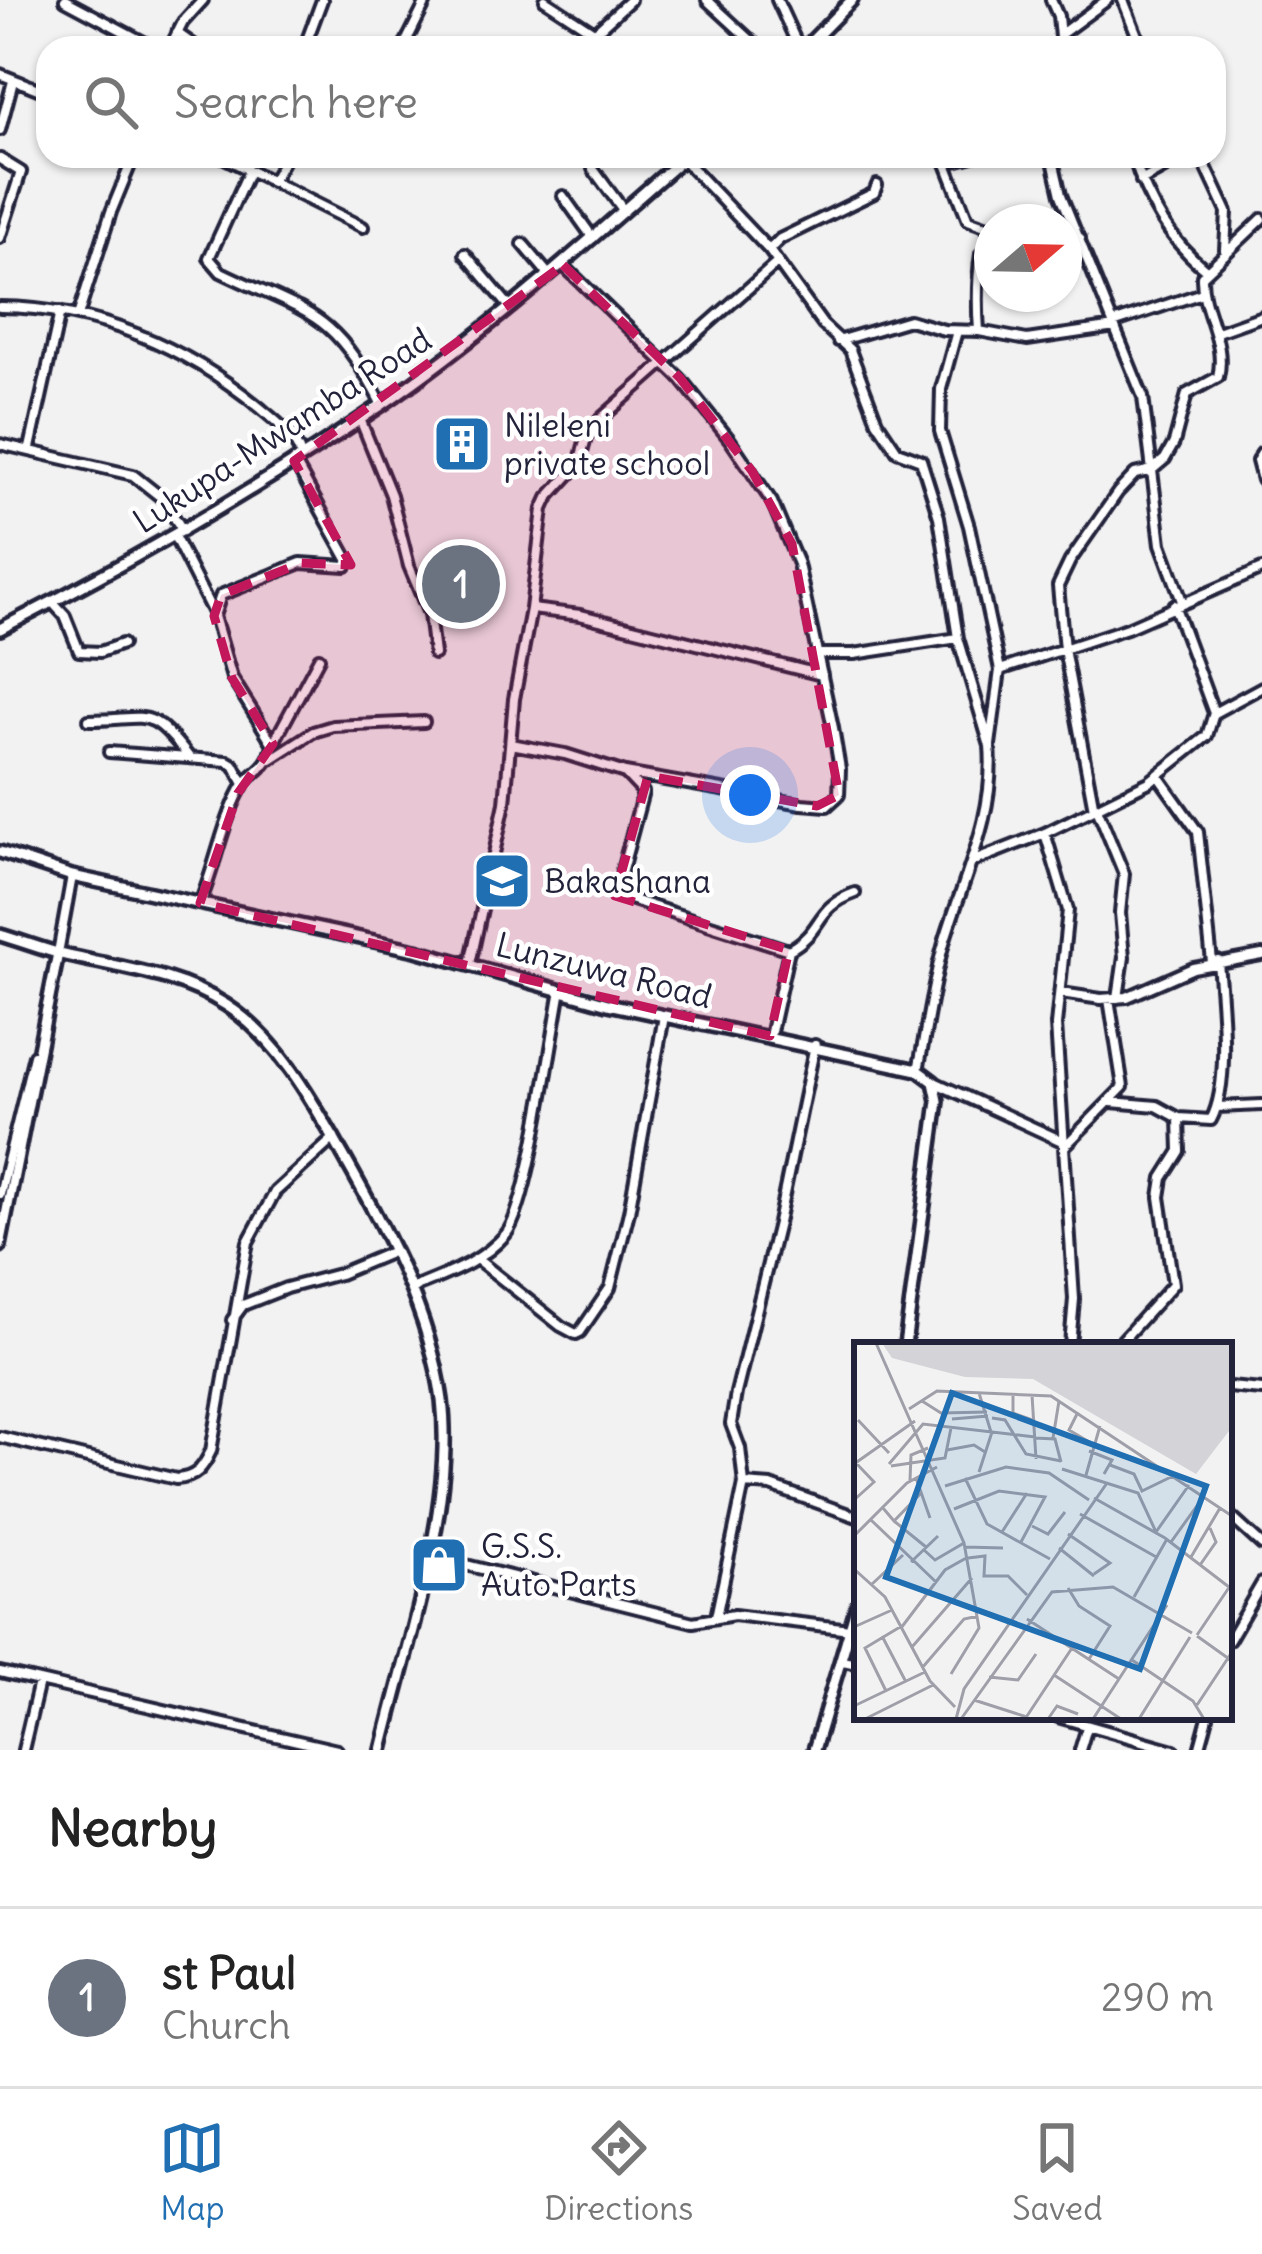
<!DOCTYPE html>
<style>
:root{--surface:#fff;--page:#f6f6f6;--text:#222;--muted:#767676;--line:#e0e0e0;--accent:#1f6fb2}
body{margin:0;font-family:Delius,sans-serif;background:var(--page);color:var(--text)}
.compass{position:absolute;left:974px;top:204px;width:108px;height:108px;border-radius:50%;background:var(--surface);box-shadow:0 3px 9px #0004;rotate:70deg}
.you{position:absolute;left:750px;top:795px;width:42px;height:42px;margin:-30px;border:9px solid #fff;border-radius:50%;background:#1a73e8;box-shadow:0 0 0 18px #1a73e833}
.badge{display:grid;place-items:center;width:78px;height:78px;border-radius:50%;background:var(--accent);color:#fff;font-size:39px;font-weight:700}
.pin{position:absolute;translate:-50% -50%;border:6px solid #fff;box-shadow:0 3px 12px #0006}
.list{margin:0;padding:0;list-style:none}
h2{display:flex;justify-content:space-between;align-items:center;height:156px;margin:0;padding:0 48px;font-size:51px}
h2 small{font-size:39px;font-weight:400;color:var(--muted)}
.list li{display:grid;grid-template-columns:78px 1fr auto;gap:36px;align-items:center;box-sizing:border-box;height:180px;padding:0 48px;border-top:3px solid var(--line)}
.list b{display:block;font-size:45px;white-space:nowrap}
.list p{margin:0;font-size:39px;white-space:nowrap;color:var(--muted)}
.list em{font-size:39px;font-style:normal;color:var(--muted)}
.icon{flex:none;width:66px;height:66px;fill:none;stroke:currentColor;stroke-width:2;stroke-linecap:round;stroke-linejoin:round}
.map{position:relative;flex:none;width:1262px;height:1750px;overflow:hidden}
.search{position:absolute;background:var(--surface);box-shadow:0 3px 9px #0004;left:36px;right:36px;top:36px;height:132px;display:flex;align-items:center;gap:30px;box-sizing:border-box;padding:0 42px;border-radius:36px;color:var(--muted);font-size:45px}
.sheet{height:336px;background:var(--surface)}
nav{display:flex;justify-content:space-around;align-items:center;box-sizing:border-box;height:168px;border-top:3px solid var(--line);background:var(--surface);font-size:33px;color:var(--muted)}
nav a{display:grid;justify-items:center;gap:6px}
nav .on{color:var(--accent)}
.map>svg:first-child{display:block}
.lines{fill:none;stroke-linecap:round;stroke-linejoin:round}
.minor-casing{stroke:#22223b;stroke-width:16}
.tertiary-casing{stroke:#22223b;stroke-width:18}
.minor{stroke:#fff;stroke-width:8}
.tertiary{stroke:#fff;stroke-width:9}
.marked{fill:#c2185b;fill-opacity:0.2;stroke:#c2185b;stroke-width:9;stroke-dasharray:24 15;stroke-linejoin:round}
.labels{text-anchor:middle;stroke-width:9;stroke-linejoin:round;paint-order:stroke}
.poi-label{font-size:33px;fill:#22223b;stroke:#fff;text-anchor:start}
.street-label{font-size:33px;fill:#22223b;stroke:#fff}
.inset-road{fill:none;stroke:#9f9fa9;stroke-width:3}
.view{fill:#1f6fb2;fill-opacity:0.15;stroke:#1f6fb2;stroke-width:6}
.inset-edge{fill:none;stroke:#22223b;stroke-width:6}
</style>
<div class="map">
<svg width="1262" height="1750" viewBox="0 0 1262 1750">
<rect width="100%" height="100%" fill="#f2f2f3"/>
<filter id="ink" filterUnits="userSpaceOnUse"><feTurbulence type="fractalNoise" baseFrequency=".00833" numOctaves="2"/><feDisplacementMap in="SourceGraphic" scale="24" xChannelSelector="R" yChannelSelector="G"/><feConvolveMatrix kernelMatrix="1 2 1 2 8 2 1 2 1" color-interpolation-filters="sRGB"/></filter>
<g filter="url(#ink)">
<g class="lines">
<defs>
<path id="minor" d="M65 0 155 48
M545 0 594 32
M707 0 759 48
M777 0 799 48
M1051 0 1058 16 1061 48
M1123 0 1142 48
M177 33 198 48
M1061 34 1107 0
M170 48 183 22 203 0
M304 48 322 0
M403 48 427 0
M578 48 630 0
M0 74 48 93
M0 130 13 81
M221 156 363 227
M943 156 968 220 985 226 992 238
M1052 156 1061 195 1143 397 1161 544 1182 601
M1133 156C1147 201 1169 240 1205 269
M1201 156 1227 212 1225 250
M0 159 21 172 0 238
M683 159 769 250 823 325 850 350 877 421 897 451 921 460 939 517 958 638 990 746C996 816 963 878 944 943 932 985 927 1028 918 1070
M947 163 973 156
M593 169 624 211
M249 171 209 258 221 272C310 315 333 309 382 405
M1141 181 1186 156
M272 182 286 156
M563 196 593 238
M523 244 549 275
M1064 245 1080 238
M769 250 780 239 874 193 877 185
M465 254 509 306
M0 307C96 308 185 346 259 407 276 421 294 434 301 456
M78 316 111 212 134 156
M1113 323 1202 293
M957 331 941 389 940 431 969 526 1000 670 990 745
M979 331C977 304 977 280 981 254L992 249
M1217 332 1262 316
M838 341 909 320 944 330 979 331 1027 340 1115 327
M360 419 391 495 409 566 429 614 434 654
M0 444 133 475 162 498 183 531
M30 448 60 312
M1262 453 1257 461 1262 480
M174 536 214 615
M53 603 65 616 79 651 100 652 122 644
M532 609 580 615 822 675
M818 654H854L958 638
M1000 670 1127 628 1262 569
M1214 713 1262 687
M89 720C148 720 148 704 188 756
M273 744 319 658
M511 744 565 754 625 773 802 804 827 806 839 795 840 769 833 728 798 564 772 502 730 440 680 378 563 265
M109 752 227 761 234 765 244 784
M271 759 313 732 333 726 424 722
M626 774 643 792 617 889 620 896 789 950
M1158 776 1198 832 1212 962
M1097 808 1124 874 1120 913 1124 957 1118 998
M1094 809 1064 649 1058 586 1070 561 1118 492 1135 474 1152 470 1165 459 1174 443 1187 394 1218 377C1227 340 1201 312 1202 276L1262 219
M1045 833 1068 910 1056 1025 1074 1299 1070 1345
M974 861 1045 833 1149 782 1207 736 1214 713 1174 605
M200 903C215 867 222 825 240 791 251 769 267 773 273 744L232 678 214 616 221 595 301 563 346 566 349 561 294 461
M58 953 72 876
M470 964 505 803 514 699 531 609 543 509 548 498 579 464 586 438 597 422 777 263
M1061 993 1101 999 1127 997 1193 968 1262 955
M770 1036 789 950C825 930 813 908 855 893
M934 1082 1062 1141
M1111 1102 1157 1106 1179 1118 1211 1120C1231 1083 1221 1003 1218 961
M1217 1107 1262 1105
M1064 1147 1123 1087 1109 999
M0 1194 34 1055
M478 1260 561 1326 576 1334 580 1332 610 1288 629 1212 664 1016
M411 1289C446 1274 480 1264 506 1234 529 1207 552 1035 561 990
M232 1320 243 1305 286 1288 339 1274 394 1251
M1118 1345 1173 1284 1160 1197 1163 1178 1180 1151 1179 1118
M1229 1387 1262 1390
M0 1437 176 1479C196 1478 203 1468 211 1451L248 1242 275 1192 334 1138
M744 1484 771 1486 857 1517
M1229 1515 1262 1545
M430 1556 693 1622 734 1615 850 1629
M716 1617 744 1484 740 1448 731 1424 736 1393 778 1223 815 1045
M1229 1640 1262 1583
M843 1661 857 1664
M0 1672 337 1750
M1058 1717 1174 1750
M23 1750 39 1682
M1080 1750 1087 1727
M1199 1750 1208 1717"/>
<path id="tertiary" d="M805 48 852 0
M0 629C131 562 258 489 380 406 489 331 587 242 686 156
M0 852 72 876 416 950 608 1004 918 1070 934 1082 938 1101 905 1345
M0 935C21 941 41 949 61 954 117 968 177 973 226 1005 279 1039 313 1102 343 1155 386 1231 430 1312 442 1400 455 1505 407 1646 382 1750
M0 1246 58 953
M814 1750 857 1605"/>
</defs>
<use href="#minor" class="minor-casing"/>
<use href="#tertiary" class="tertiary-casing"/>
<use href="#minor" class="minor"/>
<use href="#tertiary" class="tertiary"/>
</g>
</g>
<path class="marked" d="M563 265 680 378 752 471 792 544 839 795 817 806 648 776 615 896 789 950 770 1036 200 903 238 793 273 744 232 678 214 616 221 595 301 563 351 565 294 461Z"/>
<defs>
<symbol id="building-square" viewBox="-11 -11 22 22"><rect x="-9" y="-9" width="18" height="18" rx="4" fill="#1f6fb2" stroke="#fff"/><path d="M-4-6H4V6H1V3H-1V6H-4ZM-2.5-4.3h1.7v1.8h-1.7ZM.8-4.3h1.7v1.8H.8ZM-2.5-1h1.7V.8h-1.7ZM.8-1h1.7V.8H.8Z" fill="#fff"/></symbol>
<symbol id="school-square" viewBox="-11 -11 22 22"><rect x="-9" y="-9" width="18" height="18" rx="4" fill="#1f6fb2" stroke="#fff"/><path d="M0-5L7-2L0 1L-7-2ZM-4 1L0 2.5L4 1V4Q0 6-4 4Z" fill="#fff"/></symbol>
<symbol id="shop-square" viewBox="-11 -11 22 22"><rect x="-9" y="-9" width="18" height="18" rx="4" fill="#1f6fb2" stroke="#fff"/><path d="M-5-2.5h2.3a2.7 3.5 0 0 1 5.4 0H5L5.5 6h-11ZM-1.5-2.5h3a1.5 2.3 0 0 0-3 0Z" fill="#fff"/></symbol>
</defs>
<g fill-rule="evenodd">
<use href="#building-square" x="429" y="411" width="66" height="66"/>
<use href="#school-square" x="469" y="848" width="66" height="66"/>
<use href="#shop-square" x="406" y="1532" width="66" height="66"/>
</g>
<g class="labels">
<g class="poi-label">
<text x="504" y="437">Nileleni<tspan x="504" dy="38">private school</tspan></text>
<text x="544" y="893">Bakashana</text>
<text x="481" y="1558">G.S.S.<tspan x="481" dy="38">Auto Parts</tspan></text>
</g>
<g class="street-label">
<text transform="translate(282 430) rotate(-33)" y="12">Lukupa-Mwamba Road</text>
<text transform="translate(604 970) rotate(14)" y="12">Lunzuwa Road</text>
</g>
</g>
<g transform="translate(854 1342)">
<rect width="378" height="378" fill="#f2f2f3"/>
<path d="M28 1H378V85L342 132 179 37 111 35 38 16Z" fill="#d3d3d8"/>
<path class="inset-road" d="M22 1 110 201 125 286 97 332M125 51 137 90M159 52V71L181 79M178 53 182 117M68 59 87 71 133 70M55 67 83 49 197 54 378 174M224 70 215 88 237 101M138 76 151 78 172 112 207 119M98 77 134 74M4 78 35 111M181 96 201 97 207 120M199 96 205 59M93 108 120 103 131 110M235 109 258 118 250 132M0 122 61 79M35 122 69 82 181 95M256 123 280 132 288 149 323 132M37 124 91 116 97 86M208 127 284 151 302 190M125 130 138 90M232 133 246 84M62 136 76 176M111 136 133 182 196 217M56 138 57 113 74 106M91 144 152 125 195 131 235 158M240 156 311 196 375 245M0 158 20 140 2 121M29 166 40 179 68 150M100 167 145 149 191 155 167 200M226 172 304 216M17 178 82 240M40 179 72 205M178 184 194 192 211 170M148 190 173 151M302 190 335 143M214 192 256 221 240 232M0 194 53 141 83 125M317 200 350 154M111 205 149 206M205 206 240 234M70 208 81 218 110 201M337 215 366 166M114 216 131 214 130 234H154L173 253M57 220 84 194M346 223 362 200 356 186M0 227 31 255 76 339 101 365M17 243 49 213M214 246 225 264 256 284 235 317M280 255 313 197M173 277 265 337M0 285 38 268M47 286 91 228 114 215M343 293 378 241M28 294 52 340M343 294 378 319M58 305 118 236M278 318 339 359 350 377M68 326 110 277 124 274M200 333 267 377M135 335 164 338 182 312M32 349 11 306 46 285M120 358 173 375M343 363 378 310M0 364 71 330M11 377 79 343M102 377 110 347 253 141M107 377 198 250 259 245 338 291M171 377 218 306M194 377 203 364 224 372M239 377 313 263M285 377 336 295"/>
<path class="view" d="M98 51 352 144 286 327 32 235Z"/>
<rect width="378" height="378" class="inset-edge"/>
</g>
</svg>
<svg class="compass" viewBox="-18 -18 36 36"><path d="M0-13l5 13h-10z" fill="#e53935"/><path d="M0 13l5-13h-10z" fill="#767676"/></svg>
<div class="you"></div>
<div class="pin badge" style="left:461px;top:584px;background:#6b7280">1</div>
<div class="search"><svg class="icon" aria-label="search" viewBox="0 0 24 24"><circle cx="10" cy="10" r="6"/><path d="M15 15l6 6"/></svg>Search here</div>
</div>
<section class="sheet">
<h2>Nearby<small></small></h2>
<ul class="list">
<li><span class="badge" style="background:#6b7280">1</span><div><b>st Paul</b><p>Church</p></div><em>290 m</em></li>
</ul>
</section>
<nav>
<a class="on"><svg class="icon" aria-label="map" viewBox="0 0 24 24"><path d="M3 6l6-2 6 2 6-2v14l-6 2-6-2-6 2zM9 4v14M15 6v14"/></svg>Map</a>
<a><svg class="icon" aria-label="directions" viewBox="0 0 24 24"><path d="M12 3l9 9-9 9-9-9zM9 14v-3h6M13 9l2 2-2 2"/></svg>Directions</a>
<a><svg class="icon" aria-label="saved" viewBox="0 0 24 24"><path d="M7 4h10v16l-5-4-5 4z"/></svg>Saved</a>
</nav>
